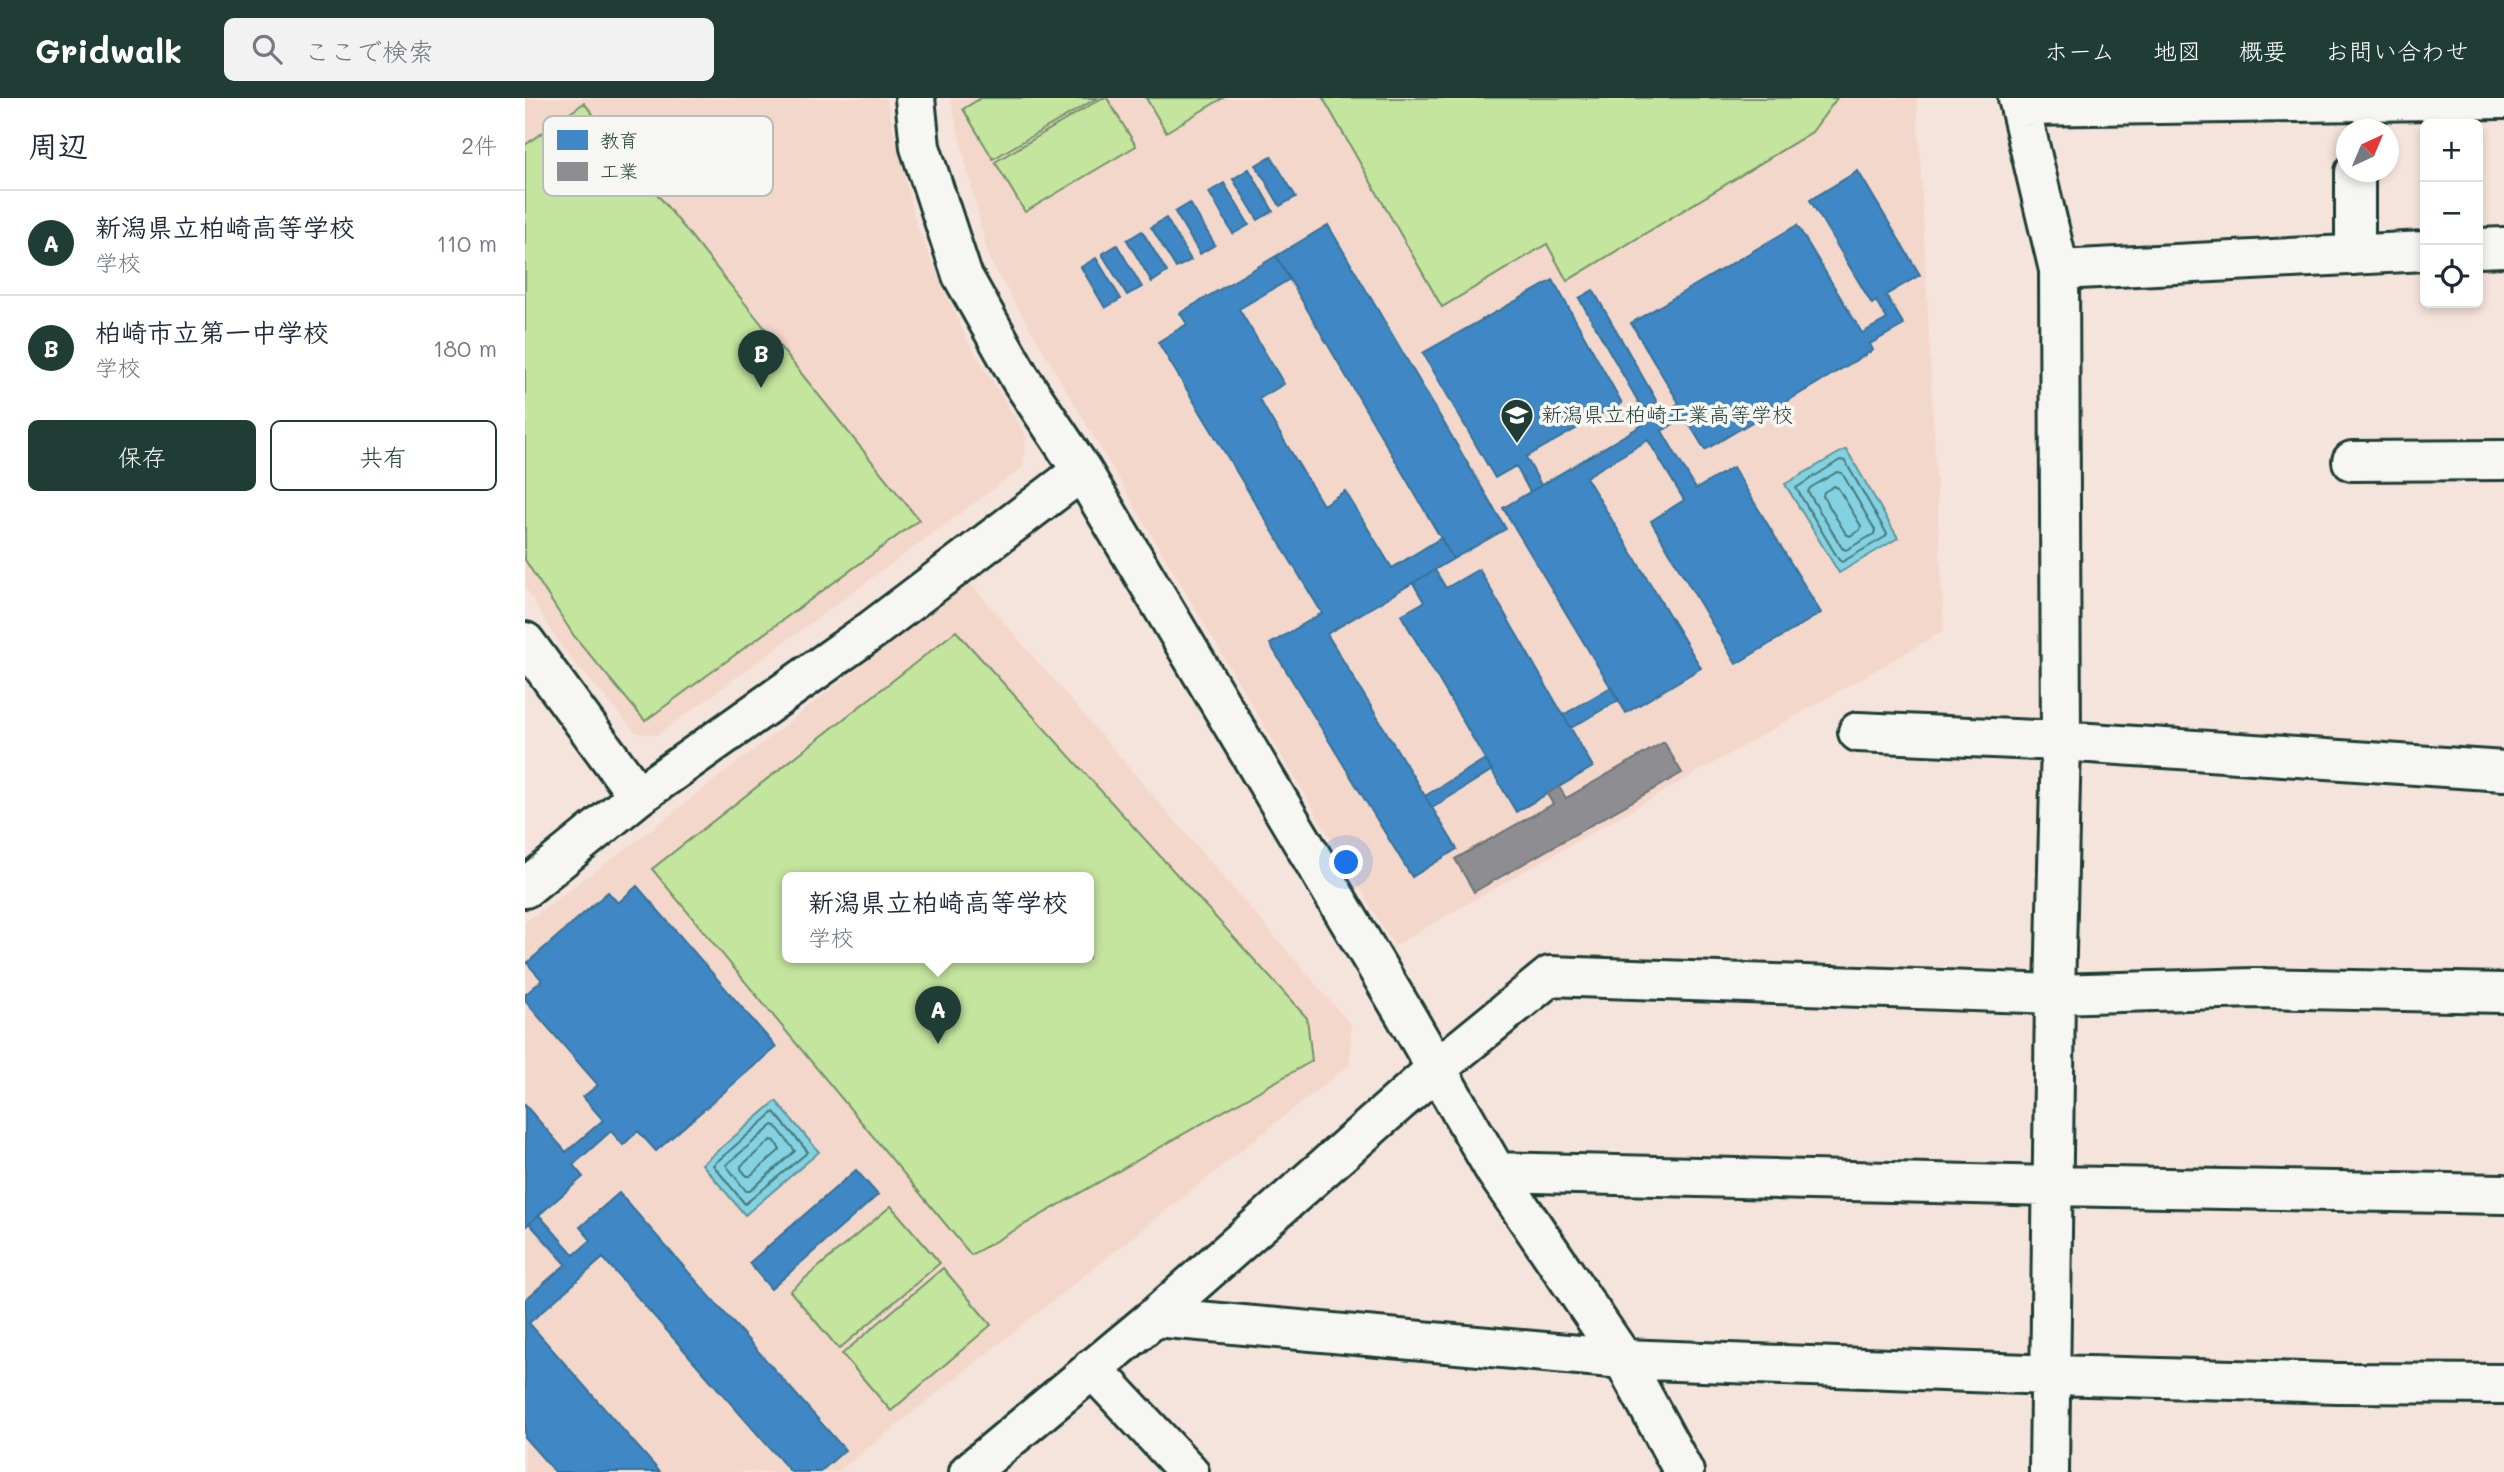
<!DOCTYPE html>
<html lang="ja">
<meta charset="utf-8">
<style>
:root{--surface:#fff;--page:#f2f2f3;--text:#1f2937;--muted:#747a83;--line:#e0e1e3;--accent:#1f3d34}
body{margin:0;font-family:Mali,"Klee One",sans-serif;background:var(--page);color:var(--text)}
.controls{position:absolute;right:21px;top:21px;display:grid;overflow:hidden;border-radius:10px;box-shadow:0 4px 10px #0003}
.controls button{width:63px;height:63px;display:grid;place-items:center;padding:0;border:0;border-bottom:2px solid var(--line);background:var(--surface);color:var(--text);font:35px sans-serif}
.compass{position:absolute;left:1811px;top:21px;width:63px;height:63px;border-radius:50%;background:var(--surface);box-shadow:0 4px 10px #0003;rotate:44deg}
.you{position:absolute;left:822px;top:765px;width:24px;height:24px;margin:-18px;border:5px solid #fff;border-radius:50%;background:#1a73e8;box-shadow:0 0 0 10px #1a73e833}
.badge{display:grid;place-items:center;width:46px;height:46px;border-radius:50%;background:var(--accent);color:#fff;font-size:23px;font-weight:700}
.pin{position:absolute;translate:-50% -58px;filter:drop-shadow(0 2px 4px #0008)}
.pin::after{content:'';position:absolute;top:37px;width:24px;height:21px;background:inherit;clip-path:polygon(0 0,100% 0,50% 100%)}
.popup{position:absolute;left:257px;top:774px;width:312px;height:91px;box-sizing:border-box;display:grid;place-content:center;border-radius:10px;background:var(--surface);filter:drop-shadow(0 2px 5px #0005);font-size:23px;white-space:nowrap;color:var(--muted)}
.popup b{font-size:26px;color:var(--text)}
.popup::after{content:'';position:absolute;left:50%;top:100%;margin-left:-14px;border:14px solid transparent;border-top-color:var(--surface)}
.list{margin:0;padding:0;list-style:none}
h2{display:flex;justify-content:space-between;align-items:center;height:91px;margin:0;padding:0 28px;font-size:30px}
h2 small{font-size:23px;font-weight:400;color:var(--muted)}
.list li{display:grid;grid-template-columns:46px 1fr auto;gap:21px;align-items:center;box-sizing:border-box;height:105px;padding:0 28px;border-top:2px solid var(--line)}
.list b{display:block;font-size:26px;white-space:nowrap}
.list p{margin:0;font-size:23px;white-space:nowrap;color:var(--muted)}
.list em{font-size:23px;font-style:normal;color:var(--muted)}
.actions{display:flex;gap:14px;padding:21px 28px}
.actions a{flex:1;padding:16px 0;border:2px solid var(--accent);border-radius:10px;text-align:center;font-size:24px;color:var(--accent)}
.actions .main{background:var(--accent);color:#fff}
.icon{flex:none;width:38px;height:38px;fill:none;stroke:currentColor;stroke-width:2;stroke-linecap:round;stroke-linejoin:round}
.map{position:relative;flex:none;width:1979px;height:1374px;overflow:hidden}
header{display:flex;align-items:center;gap:42px;box-sizing:border-box;height:98px;padding:0 35px;background:var(--accent);color:#fff}
header strong{font-size:33px}
nav{display:flex;gap:38px;margin-inline-start:auto;font-size:24px}
.search{width:490px;height:63px;background:var(--page);display:flex;align-items:center;gap:18px;box-sizing:border-box;padding:0 24px;border-radius:10px;color:var(--muted);font-size:26px}
main{display:flex}
aside{flex:1;background:var(--surface)}
.map>svg:first-child{display:block}
.built{fill:#f4d7cb;fill-rule:evenodd}
.green{fill:#c4e59e;stroke:#729169;stroke-width:2;fill-rule:evenodd}
.water{fill:#84d2e1;stroke:#5c969c;stroke-width:2}
.schools{fill:#3f88c5;stroke:#35729a;stroke-width:2}
.industry{fill:#8d8d92;stroke:#6c7576;stroke-width:2}
.lines{fill:none;stroke-linecap:round;stroke-linejoin:round}
.shore{stroke:#477979;stroke-width:2}
.minor-casing{stroke:#1f3d34;stroke-width:44}
.minor{stroke:#f6f6f2;stroke-width:38}
.labels{text-anchor:middle;stroke-width:7;stroke-linejoin:round;paint-order:stroke}
.poi-label{font-size:21px;fill:#1f3d34;stroke:#f6f6f2;text-anchor:start}
.key{fill:#f6f6f2;stroke:#b6beb9;stroke-width:2}
.key-label{font-size:19px;fill:#1f3d34}
</style>
<header>
<strong>Gridwalk</strong>
<div class="search"><svg class="icon" aria-label="search" viewBox="0 0 24 24"><circle cx="10" cy="10" r="6"/><path d="M15 15l6 6"/></svg>ここで検索</div>
<nav><a>ホーム</a><a>地図</a><a>概要</a><a>お問い合わせ</a></nav>
</header>
<main>
<aside>
<h2>周辺<small>2件</small></h2>
<ul class="list">
<li><span class="badge">A</span><div><b>新潟県立柏崎高等学校</b><p>学校</p></div><em>110 m</em></li>
<li><span class="badge">B</span><div><b>柏崎市立第一中学校</b><p>学校</p></div><em>180 m</em></li>
</ul>
<div class="actions"><a class="main">保存</a><a>共有</a></div>
</aside>
<div class="map">
<svg width="1979" height="1374" viewBox="0 0 1979 1374">
<rect width="100%" height="100%" fill="#f5e4db"/>
<filter id="ink" filterUnits="userSpaceOnUse"><feTurbulence type="fractalNoise" baseFrequency=".0143" numOctaves="2"/><feDisplacementMap in="SourceGraphic" scale="14" xChannelSelector="R" yChannelSelector="G"/><feConvolveMatrix kernelMatrix="1 2 1 2 8 2 1 2 1" color-interpolation-filters="sRGB"/></filter>
<g filter="url(#ink)">
<path class="built" d="M0 0H361L392 129 441 240 502 340 497 370 133 637 111 635 37 550 0 489Z
M425 0H1392L1419 533 869 848 464 161Z
M444 484 826 927 825 966 313 1374H0V824L110 744ZM262 780H564V860H262Z"/>
<path class="green" d="M456 0H572L468 61 438 11Z
M577 0H582L611 48 500 114 470 64Z
M621 0H698L641 34Z
M798 0H1312L1287 34 1042 183 1022 146 917 209Z
M59 5 394 422 120 623 49 538 0 462V47Z
M431 533 782 920 787 963 446 1157 127 771ZM262 780H564V860H262Z
M366 1108 415 1165 314 1251 265 1193Z
M418 1170 466 1227 366 1313 317 1256Z"/>
<path class="water" d="M1321 351 1373 440 1314 475 1260 386Z
M251 1003 294 1054 220 1117 177 1066Z"/>
<path class="schools" d="M746 58 771 99 755 108 731 67Z
M724 71 748 113 733 122 708 81Z
M1333 73 1395 177 1361 197 1379 227 1345 246 1348 252 1180 352 1160 319 1137 333 1171 391 1208 369 1296 515 1211 566 1126 423 1159 402 1123 342 1061 379 1176 570 1101 615 978 410 1154 305 1106 225 1272 127 1337 235 1362 221 1351 203 1347 206 1285 102Z
M699 85 724 127 708 136 684 94Z
M665 105 690 147 675 156 650 114Z
M641 120 666 162 651 170 626 129Z
M803 127 981 431 928 461 751 158Z
M617 133 642 174 627 184 602 142Z
M592 147 617 189 602 197 577 156Z
M751 158 765 181 714 211 759 286 734 301 798 407 820 393 867 470 916 440 928 461 802 536 932 751 887 779 745 546 797 515 633 244 662 226 655 215Z
M571 160 596 201 580 210 556 169Z
M1028 182 1097 305 1001 359 1016 387 1005 394 991 368 970 380 898 255Z
M1068 192 1132 304 1118 312 1054 200Z
M954 471 1068 669 991 714 876 517 899 504 888 485 910 472 921 490Z
M1086 589 1094 602 1046 630 1038 617Z
M960 661 967 672 907 710 900 698Z
M112 788 251 949 131 1053 113 1033 98 1047 86 1033 48 1067 58 1079 0 1129V1007L41 1054 78 1022 58 999 73 987 0 903V897L17 882 2 865 83 794 93 805Z
M331 1072 353 1097 246 1191 224 1165Z
M94 1095 320 1352 295 1374H266L78 1160 4 1225 135 1374H30L0 1340V1202L41 1166 4 1125 14 1117 49 1157 66 1142 55 1129Z"/>
<path class="industry" d="M1139 644 1157 675 949 794 930 761 1028 706 1022 696 1034 689 1041 700Z"/>
<g class="lines">
<path class="shore" d="M1315 362 1320 363 1362 436 1360 439 1317 464 1314 462 1271 390Z
M1312 374 1317 375 1350 432 1349 436 1321 452 1317 450 1283 394 1285 390Z
M1309 388 1313 390 1336 428 1335 432 1325 438 1321 436 1298 398 1299 394Z
M249 1014 283 1054 220 1106 188 1067Z
M248 1027 251 1028 270 1053 225 1093H221L201 1067Z
M246 1042 250 1043 255 1052 225 1078H222L216 1071V1068Z"/>
<defs>
<path id="minor" d="M390 0 395 49 437 177 495 280 557 373
M1493 0 1534 172 1536 643 1530 896 1524 1374
M1495 8 1979 1
M1953 150 1979 149
M1830 157V74
M1534 172 1900 153
M1827 363 1979 362
M0 544 113 698
M1333 634 1536 643 1979 673
M0 790 113 698 347 532 557 373 881 918 971 1074 1098 1261 1159 1374
M971 1074 1527 1088 1979 1096
M630 1219 1098 1261 1527 1277 1813 1285 1979 1286
M567 1270 664 1374
M444 1374 630 1219 911 971 1025 878 1530 896 1729 890 1979 895"/>
</defs>
<use href="#minor" class="minor-casing"/>
<use href="#minor" class="minor"/>
</g>
</g>
<defs>
<symbol id="school-pin" viewBox="-11 -11 22 30"><path d="M0 17L-7.5 6A9.5 9.5 0 1 1 7.5 6Z" fill="#1f3d34" stroke="#f6f6f2"/><path d="M0-5L7-2L0 1L-7-2ZM-4 1L0 2.5L4 1V4Q0 6-4 4Z" fill="#fff"/></symbol>
</defs>
<g fill-rule="evenodd">
<use href="#school-pin" x="973" y="298" width="38" height="52"/>
</g>
<g class="labels">
<g class="poi-label">
<text x="1016" y="324">新潟県立柏崎工業高等学校</text>
</g>
</g>
<rect x="18" y="18" width="230" height="80" rx="10" class="key"/>
<rect x="32" y="32" width="31" height="20" fill="#3f88c5"/>
<rect x="32" y="64" width="31" height="19" fill="#8d8d92"/>
<g class="key-label">
<text x="75" y="49">教育</text>
<text x="75" y="80">工業</text>
</g>
</svg>
<div class="controls">
<button>+</button>
<button>−</button>
<button><svg class="icon" aria-label="locate" viewBox="0 0 24 24"><circle cx="12" cy="12" r="6"/><path d="M12 2v4M12 18v4M2 12h4M18 12h4"/></svg></button>
</div>
<svg class="compass" viewBox="-18 -18 36 36"><path d="M0-13l5 13h-10z" fill="#e53935"/><path d="M0 13l5-13h-10z" fill="#747a83"/></svg>
<div class="you"></div>
<div class="pin badge" style="left:413px;top:946px">A</div>
<div class="popup"><b>新潟県立柏崎高等学校</b>学校</div>
<div class="pin badge" style="left:236px;top:290px">B</div>
</div>
</main>
